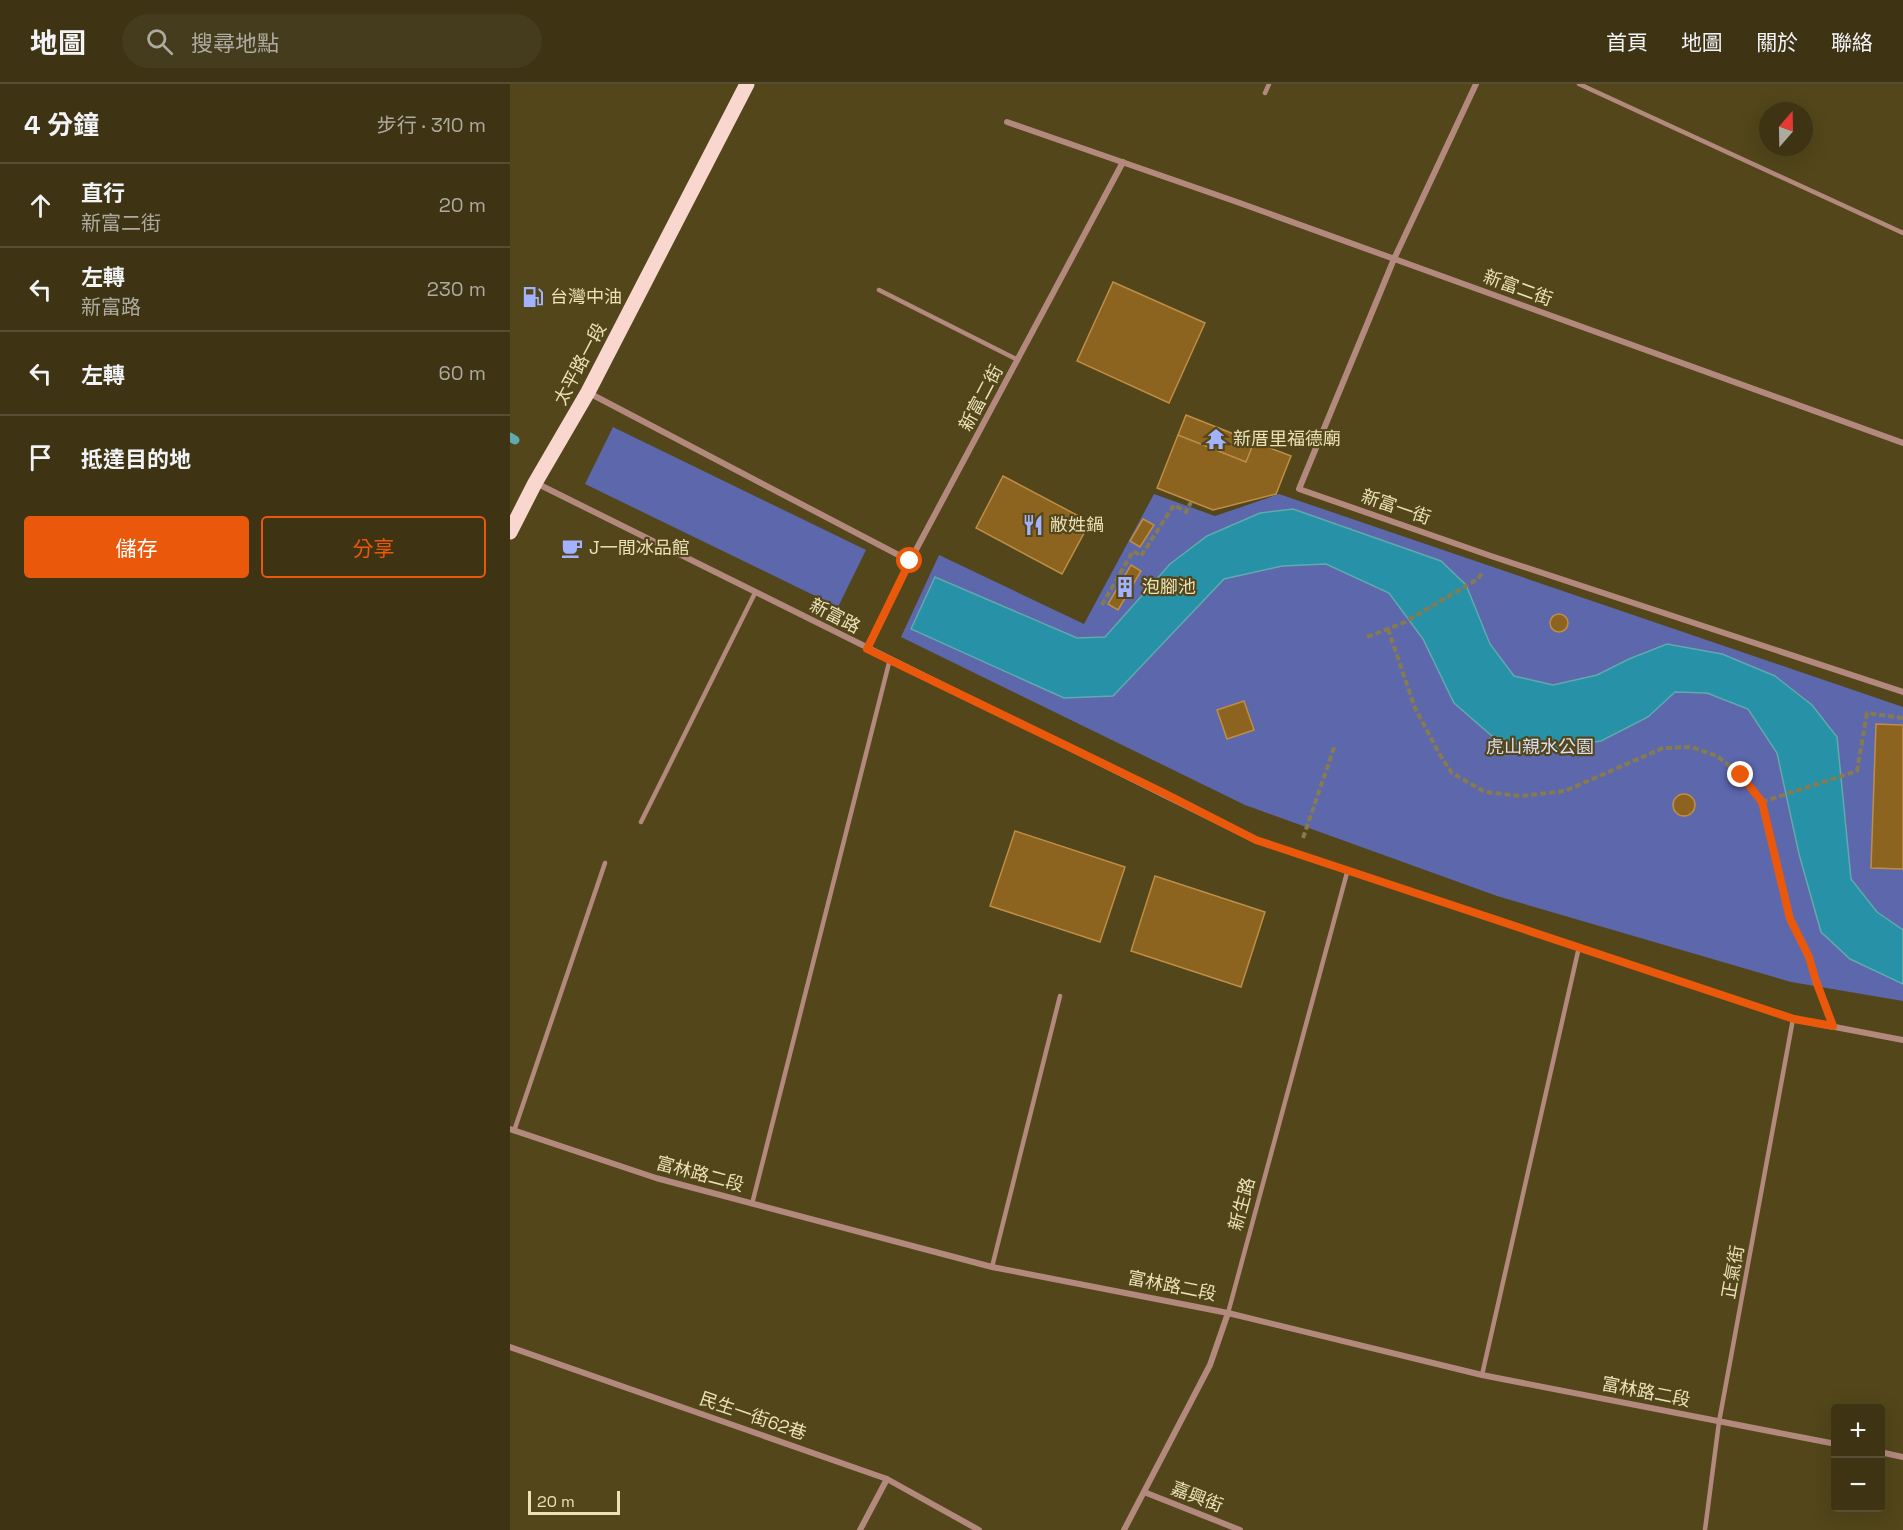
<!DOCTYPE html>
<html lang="zh-TW">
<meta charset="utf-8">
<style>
:root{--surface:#3e3414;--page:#453c1d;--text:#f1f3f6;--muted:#adaaa0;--line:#574f34;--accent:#ea580c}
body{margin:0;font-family:"Space Grotesk","Noto Sans TC",sans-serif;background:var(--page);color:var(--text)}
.controls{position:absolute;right:18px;bottom:18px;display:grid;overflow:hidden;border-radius:6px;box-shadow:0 6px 24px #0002}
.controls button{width:54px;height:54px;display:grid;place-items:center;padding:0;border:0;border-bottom:2px solid var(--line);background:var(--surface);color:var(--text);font:30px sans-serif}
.compass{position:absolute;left:1249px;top:18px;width:54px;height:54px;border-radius:50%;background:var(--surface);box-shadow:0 6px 24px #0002;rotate:20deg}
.scale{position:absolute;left:18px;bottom:15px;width:92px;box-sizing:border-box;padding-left:6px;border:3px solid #ebe1b9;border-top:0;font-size:16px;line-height:21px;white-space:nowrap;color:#ebe1b9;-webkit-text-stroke:4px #52461a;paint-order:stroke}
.stop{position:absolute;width:18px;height:18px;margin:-14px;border:4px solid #ea580c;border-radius:50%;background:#fff}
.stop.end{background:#ea580c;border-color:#fff;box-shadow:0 2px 6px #0008}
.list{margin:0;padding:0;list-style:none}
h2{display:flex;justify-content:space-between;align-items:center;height:78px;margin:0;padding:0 24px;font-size:26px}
h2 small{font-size:20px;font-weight:400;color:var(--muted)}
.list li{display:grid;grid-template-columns:39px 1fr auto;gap:18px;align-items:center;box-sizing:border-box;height:84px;padding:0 24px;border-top:2px solid var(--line)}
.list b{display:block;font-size:22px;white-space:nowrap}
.list p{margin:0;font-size:20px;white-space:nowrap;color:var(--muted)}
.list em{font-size:20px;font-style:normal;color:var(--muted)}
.actions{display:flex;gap:12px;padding:18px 24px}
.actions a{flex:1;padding:14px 0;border:2px solid var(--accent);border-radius:6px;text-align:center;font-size:21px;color:var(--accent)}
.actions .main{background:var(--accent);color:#fff}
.icon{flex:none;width:33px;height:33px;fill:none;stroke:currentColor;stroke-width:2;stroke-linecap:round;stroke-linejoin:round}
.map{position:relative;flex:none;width:1393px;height:1446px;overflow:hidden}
header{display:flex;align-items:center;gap:36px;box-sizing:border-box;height:84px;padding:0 30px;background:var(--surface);border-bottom:2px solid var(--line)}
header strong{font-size:28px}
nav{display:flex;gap:33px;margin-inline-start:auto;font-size:21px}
.search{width:420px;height:54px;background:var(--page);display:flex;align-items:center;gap:15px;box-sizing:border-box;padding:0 21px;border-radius:33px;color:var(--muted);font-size:22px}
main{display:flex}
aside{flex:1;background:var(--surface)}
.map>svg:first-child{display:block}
.green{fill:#5c67ac}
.water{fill:#2691a7;stroke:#61a9ac;stroke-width:1.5}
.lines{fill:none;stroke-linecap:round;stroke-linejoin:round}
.stream{stroke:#61a9ac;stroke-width:9}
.building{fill:#8d6320;stroke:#be8e46;stroke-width:1.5}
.path{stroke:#867b50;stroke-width:4;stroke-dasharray:6 3;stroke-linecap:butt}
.service{stroke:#b3897e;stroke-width:4.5}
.minor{stroke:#b3897e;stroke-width:6}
.primary{stroke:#fad7ce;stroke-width:15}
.route{stroke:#ea580c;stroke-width:8}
.labels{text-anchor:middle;stroke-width:4.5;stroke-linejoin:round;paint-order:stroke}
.street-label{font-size:18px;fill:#ebe1b9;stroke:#52461a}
.poi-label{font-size:18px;fill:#ebe1b9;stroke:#52461a;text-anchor:start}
.park-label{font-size:18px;fill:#d9def4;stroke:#52461a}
</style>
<header>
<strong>地圖</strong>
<div class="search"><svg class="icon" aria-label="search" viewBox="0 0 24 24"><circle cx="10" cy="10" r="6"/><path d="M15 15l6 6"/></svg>搜尋地點</div>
<nav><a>首頁</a><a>地圖</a><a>關於</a><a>聯絡</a></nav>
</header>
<main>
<aside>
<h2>4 分鐘<small>步行 · 310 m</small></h2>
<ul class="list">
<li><svg class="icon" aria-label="ahead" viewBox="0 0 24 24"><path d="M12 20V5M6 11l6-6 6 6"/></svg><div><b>直行</b><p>新富二街</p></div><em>20 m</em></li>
<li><svg class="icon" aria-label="left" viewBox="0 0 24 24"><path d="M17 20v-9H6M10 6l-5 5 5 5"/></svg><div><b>左轉</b><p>新富路</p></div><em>230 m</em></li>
<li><svg class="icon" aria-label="left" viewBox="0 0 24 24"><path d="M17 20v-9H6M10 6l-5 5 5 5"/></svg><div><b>左轉</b></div><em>60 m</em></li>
<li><svg class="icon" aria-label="arrive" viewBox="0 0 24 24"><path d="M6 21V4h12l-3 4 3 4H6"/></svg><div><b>抵達目的地</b></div></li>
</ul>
<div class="actions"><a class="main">儲存</a><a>分享</a></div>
</aside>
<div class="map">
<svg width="1393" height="1446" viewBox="0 0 1393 1446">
<rect width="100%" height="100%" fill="#52461a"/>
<path class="green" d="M103 343 356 466 328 523 75 400Z
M644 410 705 432 769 410 1393 623V917L1281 898 987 812 735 721 391 553 429 471 574 540Z"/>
<path class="water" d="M783 425 931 477 956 501 980 560 1004 592 1043 601 1087 591 1119 575 1157 560 1212 570 1265 592 1302 621 1327 653 1341 795 1367 828 1393 846V900L1340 875 1311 848 1289 770 1267 669 1238 625 1197 609 1165 608 1138 633 1091 657 1030 667 982 652 944 619 913 555 879 509 816 480 772 482 714 495 603 612 554 614 401 545 425 493 567 554 595 553 660 480 697 452 750 429Z"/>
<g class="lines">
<path class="stream" d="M0 353 5 356"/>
</g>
<path class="building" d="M603 198 695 239 659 319 567 277Z
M676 331 744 358 736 378 668 351Z
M668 351 736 378 744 358 781 372 766 410 703 426 647 404Z
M493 392 580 438 552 490 466 444Z
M633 435 644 441 630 463 620 457Z
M621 481 631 487 608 526 598 520Z
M1040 539a9 9 0 1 1 18 0a9 9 0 1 1-18 0Z
M734 617 744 646 717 655 707 626Z
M1366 640 1393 641V785L1361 784Z
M1163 721a11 11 0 1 1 22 0a11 11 0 1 1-22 0Z
M505 747 615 783 590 858 480 822Z
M645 792 755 828 731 903 621 867Z"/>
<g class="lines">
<path class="path" d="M592 521 623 467 631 472 664 421 676 428 681 418
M878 545 905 624 930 671 942 689 975 708 1011 712 1055 707 1153 664 1181 663 1207 672 1231 691 1252 718 1280 835 1299 873 1316 922
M857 553 893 539 968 495 972 489
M1252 718 1347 687 1357 629 1393 634
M793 754 825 661"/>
<path class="service" d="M1069 0 1393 149
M755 9 759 0
M369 206 508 276
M131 738 245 509
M4 1047 95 779
M242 1120 380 575
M482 1183 550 912
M718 1229 838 785
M972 1291 1069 863
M1195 1446 1209 1338 1283 935"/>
<path class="minor" d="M966 0 884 175 789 405 981 472 1393 608
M497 38 727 118 1393 359
M79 309 400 477
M26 399 745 756 1283 935 1393 956
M357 565 400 477 613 78
M0 1045 146 1094 482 1183 718 1229 972 1291 1326 1360
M0 1263 377 1395 469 1446
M1370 1368 1393 1373
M634 1408 730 1446
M350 1446 377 1395
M614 1446 700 1281 718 1229"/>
<path class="primary" d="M0 448 25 399 78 308 237 0"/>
</g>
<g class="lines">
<path class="route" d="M400 477 357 565 654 709 746 756 1284 935 1323 942 1306 897 1299 873 1280 835 1252 718 1231 691"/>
</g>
<defs>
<symbol id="fuel-bare" viewBox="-9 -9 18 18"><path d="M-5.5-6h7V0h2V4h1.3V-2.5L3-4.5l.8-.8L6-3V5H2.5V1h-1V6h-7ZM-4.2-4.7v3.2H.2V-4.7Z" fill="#a3b2fd" stroke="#52461a" stroke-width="2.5" paint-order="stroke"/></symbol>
<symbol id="temple-bare" viewBox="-9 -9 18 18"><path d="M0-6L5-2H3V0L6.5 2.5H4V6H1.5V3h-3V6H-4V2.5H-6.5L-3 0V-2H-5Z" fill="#a3b2fd" stroke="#52461a" stroke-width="2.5" paint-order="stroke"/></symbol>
<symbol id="restaurant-bare" viewBox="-9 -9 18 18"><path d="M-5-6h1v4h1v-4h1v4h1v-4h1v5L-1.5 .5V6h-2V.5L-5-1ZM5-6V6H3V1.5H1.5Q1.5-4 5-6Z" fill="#a3b2fd" stroke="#52461a" stroke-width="2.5" paint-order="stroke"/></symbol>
<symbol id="cafe-bare" viewBox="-9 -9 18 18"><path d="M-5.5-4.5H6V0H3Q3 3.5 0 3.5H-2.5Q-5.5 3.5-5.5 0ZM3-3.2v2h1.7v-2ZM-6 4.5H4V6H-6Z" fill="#a3b2fd" stroke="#52461a" stroke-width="2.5" paint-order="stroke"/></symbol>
<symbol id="building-bare" viewBox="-9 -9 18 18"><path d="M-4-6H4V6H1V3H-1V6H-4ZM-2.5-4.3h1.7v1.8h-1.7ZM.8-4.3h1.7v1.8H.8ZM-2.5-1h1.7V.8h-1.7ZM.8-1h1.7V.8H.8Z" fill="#a3b2fd" stroke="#52461a" stroke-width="2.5" paint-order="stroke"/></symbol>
</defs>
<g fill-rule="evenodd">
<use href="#fuel-bare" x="8" y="198" width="30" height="30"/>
<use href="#temple-bare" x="691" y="340" width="30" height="30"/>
<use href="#restaurant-bare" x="508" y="426" width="30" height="30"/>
<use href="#cafe-bare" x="47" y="449" width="30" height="30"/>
<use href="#building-bare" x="600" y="488" width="30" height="30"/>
</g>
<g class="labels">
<g class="street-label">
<text transform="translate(1008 204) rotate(20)" y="6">新富二街</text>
<text transform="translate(70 280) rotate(-62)" y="6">太平路一段</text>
<text transform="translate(471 314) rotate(-62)" y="6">新富二街</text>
<text transform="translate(886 423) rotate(19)" y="6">新富一街</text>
<text transform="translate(325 532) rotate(27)" y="6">新富路</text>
<text transform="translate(190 1090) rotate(15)" y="6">富林路二段</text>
<text transform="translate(732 1120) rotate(-75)" y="6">新生路</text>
<text transform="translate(1223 1188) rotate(-80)" y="6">正氣街</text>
<text transform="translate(662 1202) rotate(11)" y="6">富林路二段</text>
<text transform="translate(1136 1308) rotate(11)" y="6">富林路二段</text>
<text transform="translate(243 1332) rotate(19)" y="6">民生一街62巷</text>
<text transform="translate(687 1413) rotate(21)" y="6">嘉興街</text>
</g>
<g class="poi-label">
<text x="40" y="219">台灣中油</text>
<text x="723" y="361">新厝里福德廟</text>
<text x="540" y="447">敝姓鍋</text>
<text x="79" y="470">J一間冰品館</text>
<text x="632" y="509">泡腳池</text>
</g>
<g class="park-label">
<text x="1030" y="669">虎山親水公園</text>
</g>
</g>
</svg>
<div class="controls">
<button>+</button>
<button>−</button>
</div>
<svg class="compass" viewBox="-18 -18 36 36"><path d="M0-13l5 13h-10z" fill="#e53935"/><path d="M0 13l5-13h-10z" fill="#adaaa0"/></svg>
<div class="scale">20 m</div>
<div class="stop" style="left:400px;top:477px"></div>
<div class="stop end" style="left:1231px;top:691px"></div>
</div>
</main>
